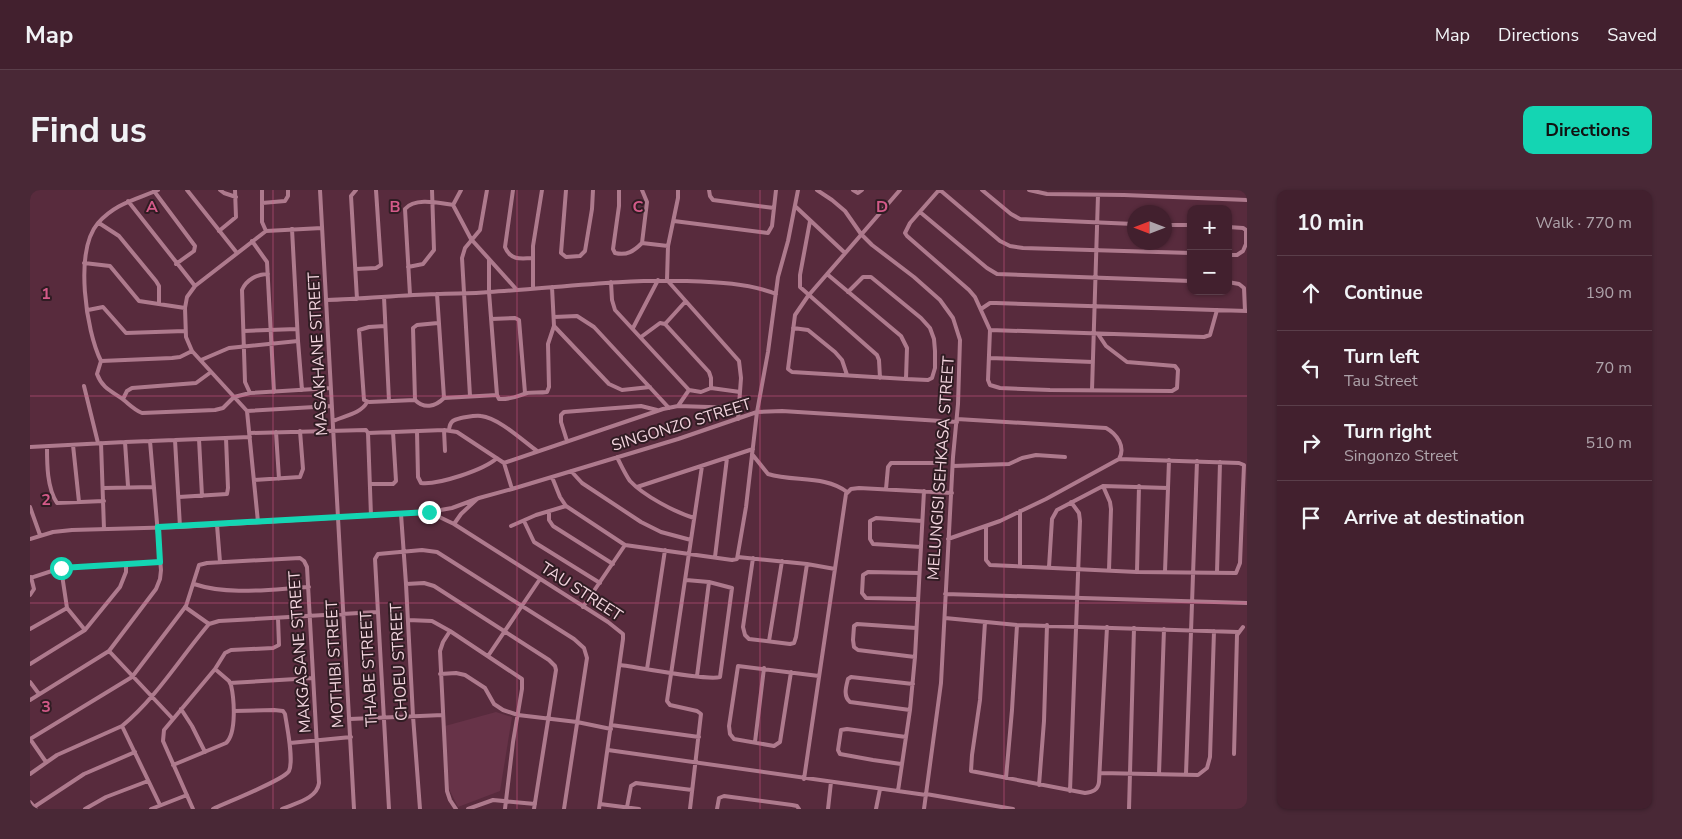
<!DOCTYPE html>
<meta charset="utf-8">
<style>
:root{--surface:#42202e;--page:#492836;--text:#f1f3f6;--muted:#aea3aa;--line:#5a3e4a;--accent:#14d5b3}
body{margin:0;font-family:"Nunito Sans",sans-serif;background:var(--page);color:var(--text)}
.controls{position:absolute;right:15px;top:15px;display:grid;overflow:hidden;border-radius:10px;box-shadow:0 1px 4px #0004}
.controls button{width:45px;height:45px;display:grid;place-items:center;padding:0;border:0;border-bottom:1px solid var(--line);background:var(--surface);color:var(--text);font:25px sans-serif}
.compass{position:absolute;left:1097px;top:15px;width:45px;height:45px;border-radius:50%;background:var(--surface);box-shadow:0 1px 4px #0004;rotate:270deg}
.stop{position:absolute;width:15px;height:15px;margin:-11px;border:4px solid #14d5b3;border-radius:50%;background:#fff}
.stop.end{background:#14d5b3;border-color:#fff;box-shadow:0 1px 5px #0008}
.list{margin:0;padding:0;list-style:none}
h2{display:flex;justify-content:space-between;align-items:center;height:65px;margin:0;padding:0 20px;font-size:21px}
h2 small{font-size:16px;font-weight:400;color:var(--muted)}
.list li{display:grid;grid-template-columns:32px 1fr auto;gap:15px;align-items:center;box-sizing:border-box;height:75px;padding:0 20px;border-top:1px solid var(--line)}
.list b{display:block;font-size:19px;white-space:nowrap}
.list p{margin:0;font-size:16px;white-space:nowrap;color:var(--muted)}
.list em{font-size:16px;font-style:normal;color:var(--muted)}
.icon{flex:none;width:28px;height:28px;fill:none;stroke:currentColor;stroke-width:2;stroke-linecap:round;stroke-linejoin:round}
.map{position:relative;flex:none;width:1217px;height:619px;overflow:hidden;border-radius:10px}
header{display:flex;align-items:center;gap:30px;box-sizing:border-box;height:70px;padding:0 25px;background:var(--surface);border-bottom:1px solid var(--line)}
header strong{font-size:24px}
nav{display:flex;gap:28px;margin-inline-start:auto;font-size:18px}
.intro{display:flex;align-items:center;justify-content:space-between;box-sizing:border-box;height:120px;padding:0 30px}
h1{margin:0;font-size:35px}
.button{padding:12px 22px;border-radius:10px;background:var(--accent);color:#111;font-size:18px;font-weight:700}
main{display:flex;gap:30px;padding:0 30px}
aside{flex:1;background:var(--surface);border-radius:10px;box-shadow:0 1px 4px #0004}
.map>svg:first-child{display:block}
.built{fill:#673348}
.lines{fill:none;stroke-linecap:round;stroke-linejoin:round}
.minor{stroke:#ae7a8d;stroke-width:4}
.route{stroke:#14d5b3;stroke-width:6}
.grid{fill:none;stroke:#d35a89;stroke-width:1;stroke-opacity:0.55}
.labels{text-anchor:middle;stroke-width:4;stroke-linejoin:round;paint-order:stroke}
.street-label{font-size:16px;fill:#f3d5df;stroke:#301c23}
.grid-label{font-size:16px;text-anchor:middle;font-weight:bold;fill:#d35a89;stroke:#301c23;stroke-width:4;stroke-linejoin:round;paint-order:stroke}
</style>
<header>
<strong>Map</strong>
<nav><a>Map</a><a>Directions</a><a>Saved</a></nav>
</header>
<div class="intro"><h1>Find us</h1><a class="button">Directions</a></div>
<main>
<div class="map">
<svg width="1217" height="619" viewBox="0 0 1217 619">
<rect width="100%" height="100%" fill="#582b3d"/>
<path class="built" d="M466 522 482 527 470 601 428 617 419 599 415 536Z"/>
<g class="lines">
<path class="minor" d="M157 0 207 63
M190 0 194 3 206 7
M232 0V32L236 41
M290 0 324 619
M326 0 321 6 327 109
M483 0 475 57C480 70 490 69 502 68
M536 0 531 63 536 67 550 66 555 61 562 19 563 0
M589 0V16L583 59 585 63C597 66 604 61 612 53L617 12 612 0
M648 0V8L638 56 637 90 709 171 711 188 708 229
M679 0 680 6 683 10 744 18
M787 0 802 10 815 21 831 44 842 55 884 87 910 110 923 128 930 150 928 214 923 267 911 493 894 619
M823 0 828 3 832 0
M909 0 880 33 875 43 877 46 939 100 945 107 960 140 958 190 960 195 970 198 1020 200 1142 201 1147 198 1148 180 1145 176 1097 172 1076 156 1068 144
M910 0 970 51 980 56 993 58 1161 63
M952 0 981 24 990 29 1104 34
M999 0 1017 4 1094 5 1217 10
M124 1 165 56 164 61 146 74
M98 11 165 96
M232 13 255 11 258 6V0
M423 15 441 49 487 100
M423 15 431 0
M766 17 815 63
M890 22 957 78 967 84 1161 91
M644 31 738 43 742 36 746 0
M780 31 770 85V97L847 165 849 170 850 188
M69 33 89 46 126 91 129 96V113
M1134 35H1161
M1198 37 1213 38 1216 40V54L1213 61 1207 65H1198
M262 39 268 151 272 200
M189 41 206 27 205 0
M222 51 237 72 244 202
M612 53 638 56
M459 69V102L467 205
M54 73 80 76 109 111 155 118
M378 77 393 74 404 60 402 0
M326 79 346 78 351 75 346 0
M797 84 871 146 877 158 876 189
M581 92 582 110 585 120 659 200 671 202 681 198 710 202
M1198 92 1209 94 1214 98 1215 121
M522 97 524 136 579 194 592 200 620 197
M503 98V56L512 0
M818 102 833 87H841L891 128 900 138 904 149 905 161V178L902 188 898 190 876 189 762 182 758 179 765 125 778 106 870 0
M407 104 414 208
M380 105 375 19C385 7 409 13 423 15
M354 107 359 211
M297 110C333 109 370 105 406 104 424 103 442 104 459 102 525 98 590 89 656 91 686 92 718 93 746 104
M951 119 960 113H966L1217 121
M58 120 73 117 96 143 155 141
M524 127 547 126 564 137 639 218
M461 129 485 128 489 130 495 203
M635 134 655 112
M355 136 339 137 329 140 334 210 339 212 385 210C394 219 405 217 414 208L467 205 469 209C480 210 487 206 497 203 503 202 510 203 517 202L519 197 518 154 524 136
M603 138 628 90
M763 138 778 140 805 162 812 170 817 185
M960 140 1174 147 1180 145 1187 120
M214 141 267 139
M611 147 630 133 635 134 679 182 681 188V198
M959 168 1063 172
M171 170 199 158 268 151
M71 171 67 184C73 200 84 202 95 211 101 216 105 220 112 223L185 220 193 218 204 207 220 203 301 198
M71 171C56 141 44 61 68 33 86 13 105 10 128 0
M71 171 142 168 150 167 162 161
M54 196 68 253
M1062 200 1068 5
M220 203 215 192 212 100C216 90 227 84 238 84
M440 206 432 68 435 58 450 40 457 0
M93 209 97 201 102 198 166 193 181 182
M385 210 383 138 387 135 408 133
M648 216 659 200
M217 221 302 216
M927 229 1076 238C1087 244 1096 257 1089 269
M303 231C314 226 332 223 337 212
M414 240 415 261
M419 240C420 231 423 230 431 228 438 227 445 225 451 226 469 228 493 251 507 261
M387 241 388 287 391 293C408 295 454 280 467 268
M246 242 249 289
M220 243 336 240 338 243 341 326
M338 243 414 240 427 242 474 273 482 299
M169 249 172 306
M145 250 150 337
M537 251 531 232V225L534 222 611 216 627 220
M95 252 98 296
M71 253 74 339
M43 255 49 312
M0 257 95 252 220 247
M17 257C17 274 17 298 27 313L74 311
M722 264 738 284C764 292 795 285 817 302
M587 267C591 275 595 284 600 291 614 306 645 322 664 328
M474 273 633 219 648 216 709 218
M923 276 979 274 992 268 1006 265 1035 267
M541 281 552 293 611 332 631 342 661 350
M522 287 530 307 536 316 595 355 702 370 707 369 716 317 727 222 738 162 748 87 758 51 768 0
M224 290 270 287 273 279 270 241
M340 294H363L366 291 363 242
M1073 296 1080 312 1081 319 1079 380
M607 297 723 259
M74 298 124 297
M856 299 858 277 861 273H907
M149 307 197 304 198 298 196 248
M0 317 10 345
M519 321V330L523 336 583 374
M401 323 424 334 578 432 593 444V449L569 619
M371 324 376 394 383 526 390 619
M494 331 504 352 570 393
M228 332 217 221 162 161 156 147 155 118 157 107 165 96 236 41 292 38
M424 334 431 324 447 309
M187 335 190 372
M481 336 506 325 536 316
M0 349 23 342 42 340 150 337 399 322 422 318 449 308 482 299 648 249 727 222 752 221 927 232
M918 349 970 331 1016 309 1089 269 1209 273 1214 275 1210 373 1206 383 1107 382 960 375 956 370V337
M891 357 843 354 840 349V331L846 328 892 331
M685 367 697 268
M708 367 777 374 805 379
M723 368 713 437 715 445 719 449 760 454 764 453 766 447 777 374
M990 376V321
M1019 377 1022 329 1027 320 1073 296 1138 298
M31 378 37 418 55 440
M1107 382 1109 296
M1135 382 1139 270
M1187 383 1190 272
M0 388 31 378 130 372
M164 394C200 406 241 399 279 397
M376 394 394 393 404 396 519 470 525 476 526 480 504 619
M915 404 1217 413
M0 405 4 399 1 387
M887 409 836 408 832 403 833 385 838 382 889 383
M155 417 179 434
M553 417 595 355
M915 428 987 435 1208 442
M378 430 402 431 420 441 492 489V499L483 552 475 619
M955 432 950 510 942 565 941 581 1055 603C1063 602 1068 600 1069 592L1077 437
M179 434 189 431 347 422
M0 439 37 418
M420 441 413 452 410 461 417 601 420 610 426 619
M739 451 752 371
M79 461 143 529
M458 466 510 389
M885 467 828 460 824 457 823 450 824 436 827 434 886 438
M0 474 55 440 90 397 96 382V374
M590 475C608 477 677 491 690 487L702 398 679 392 656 390
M617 479 635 360
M761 482 750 552 744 556 704 549 700 544 699 536 708 476 789 486
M410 484 426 483 435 485 455 498 464 514 473 520 488 525 547 532 581 539
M667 486 679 392
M0 492 9 504
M200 493 283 488
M0 510 79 461 126 399 130 389 131 380 120 251
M151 519 162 536 175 562
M880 520 820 512C813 506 816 497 818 489L821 487 883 494
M320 529 413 525
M581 535 669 547
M92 536 130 615
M0 549 102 487 156 416 169 375 177 373 270 368 274 371 277 377 289 593C287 609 265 613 252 619
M0 549 16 572
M725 552 734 478
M260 553 321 547
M578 560 896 605
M1204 564 1207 445 1213 437
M871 574 843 570 810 564 808 560 811 540 817 539 876 547
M143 575 196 553C207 543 204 508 201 495L199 491 185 479
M1070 583 1168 585 1177 578 1180 567 1184 441
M0 584 27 565 92 536C127 507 150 468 179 434
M1129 584 1134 439
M1156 584 1167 271
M976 588 982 520 987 435
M774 589 816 304 821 299 829 298 922 303
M1009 595 1014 531 1017 435
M868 601 880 520 885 467 894 301
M1040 601 1050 331 1049 323 1041 312
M896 604 983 619
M0 612 6 619
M570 614 609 619
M4 617 54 584 105 562
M597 617 601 596 606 593 662 600
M55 619 76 607 118 591
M121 619 157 605
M163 619 133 551 134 540 185 479 195 463 201 460 243 458 249 455 248 428
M183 619C195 613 254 590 259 581 264 570 257 537 255 524L253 521 244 520 204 521
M359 619 345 369 348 364 392 360 407 362 544 449 554 458 557 468 534 619
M438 619 463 610 505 614
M660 619 671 524 667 521 640 515 637 511 672 276
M687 619 689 608 694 606 762 615 767 616 769 619
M798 619 801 592
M846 619 850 599
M1099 619 1104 438"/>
</g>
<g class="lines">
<path class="route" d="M31 378 130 372 128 337 399 322"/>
</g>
<path class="grid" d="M243 0V619M487 0V619M730 0V619M974 0V619M0 206H1217M0 413H1217"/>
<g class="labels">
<g class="street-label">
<text transform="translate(287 164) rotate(-93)" y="6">MASAKHANE STREET</text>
<text transform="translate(651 234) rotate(-17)" y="6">SINGONZO STREET</text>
<text transform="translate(910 278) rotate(-86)" y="6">MELUNGISI SEHKASA STREET</text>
<text transform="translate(552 401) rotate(33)" y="6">TAU STREET</text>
<text transform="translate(269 462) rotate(-94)" y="6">MAKGASANE STREET</text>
<text transform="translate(368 472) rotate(-93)" y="6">CHOEU STREET</text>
<text transform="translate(304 474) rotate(-93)" y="6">MOTHIBI STREET</text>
<text transform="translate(338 479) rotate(-93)" y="6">THABE STREET</text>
</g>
</g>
<g class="grid-label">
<text x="122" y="22">A</text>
<text x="365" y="22">B</text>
<text x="608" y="22">C</text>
<text x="852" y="22">D</text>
<text x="16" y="109">1</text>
<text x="16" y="315">2</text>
<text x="16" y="522">3</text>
</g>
</svg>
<div class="controls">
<button>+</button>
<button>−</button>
</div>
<svg class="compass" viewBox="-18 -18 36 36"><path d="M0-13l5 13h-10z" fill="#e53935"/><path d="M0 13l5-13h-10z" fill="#aea3aa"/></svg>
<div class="stop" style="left:31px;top:378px"></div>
<div class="stop end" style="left:399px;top:322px"></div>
</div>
<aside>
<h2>10 min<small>Walk · 770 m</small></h2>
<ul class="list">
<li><svg class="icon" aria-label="ahead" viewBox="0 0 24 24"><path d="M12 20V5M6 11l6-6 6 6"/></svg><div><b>Continue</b></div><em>190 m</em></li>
<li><svg class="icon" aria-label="left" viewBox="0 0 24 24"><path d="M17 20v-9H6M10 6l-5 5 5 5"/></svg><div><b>Turn left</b><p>Tau Street</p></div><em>70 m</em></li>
<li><svg class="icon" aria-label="right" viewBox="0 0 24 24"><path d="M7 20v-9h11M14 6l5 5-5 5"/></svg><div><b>Turn right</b><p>Singonzo Street</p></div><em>510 m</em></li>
<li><svg class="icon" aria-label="arrive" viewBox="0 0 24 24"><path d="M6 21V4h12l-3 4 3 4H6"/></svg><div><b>Arrive at destination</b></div></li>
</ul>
</aside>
</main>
